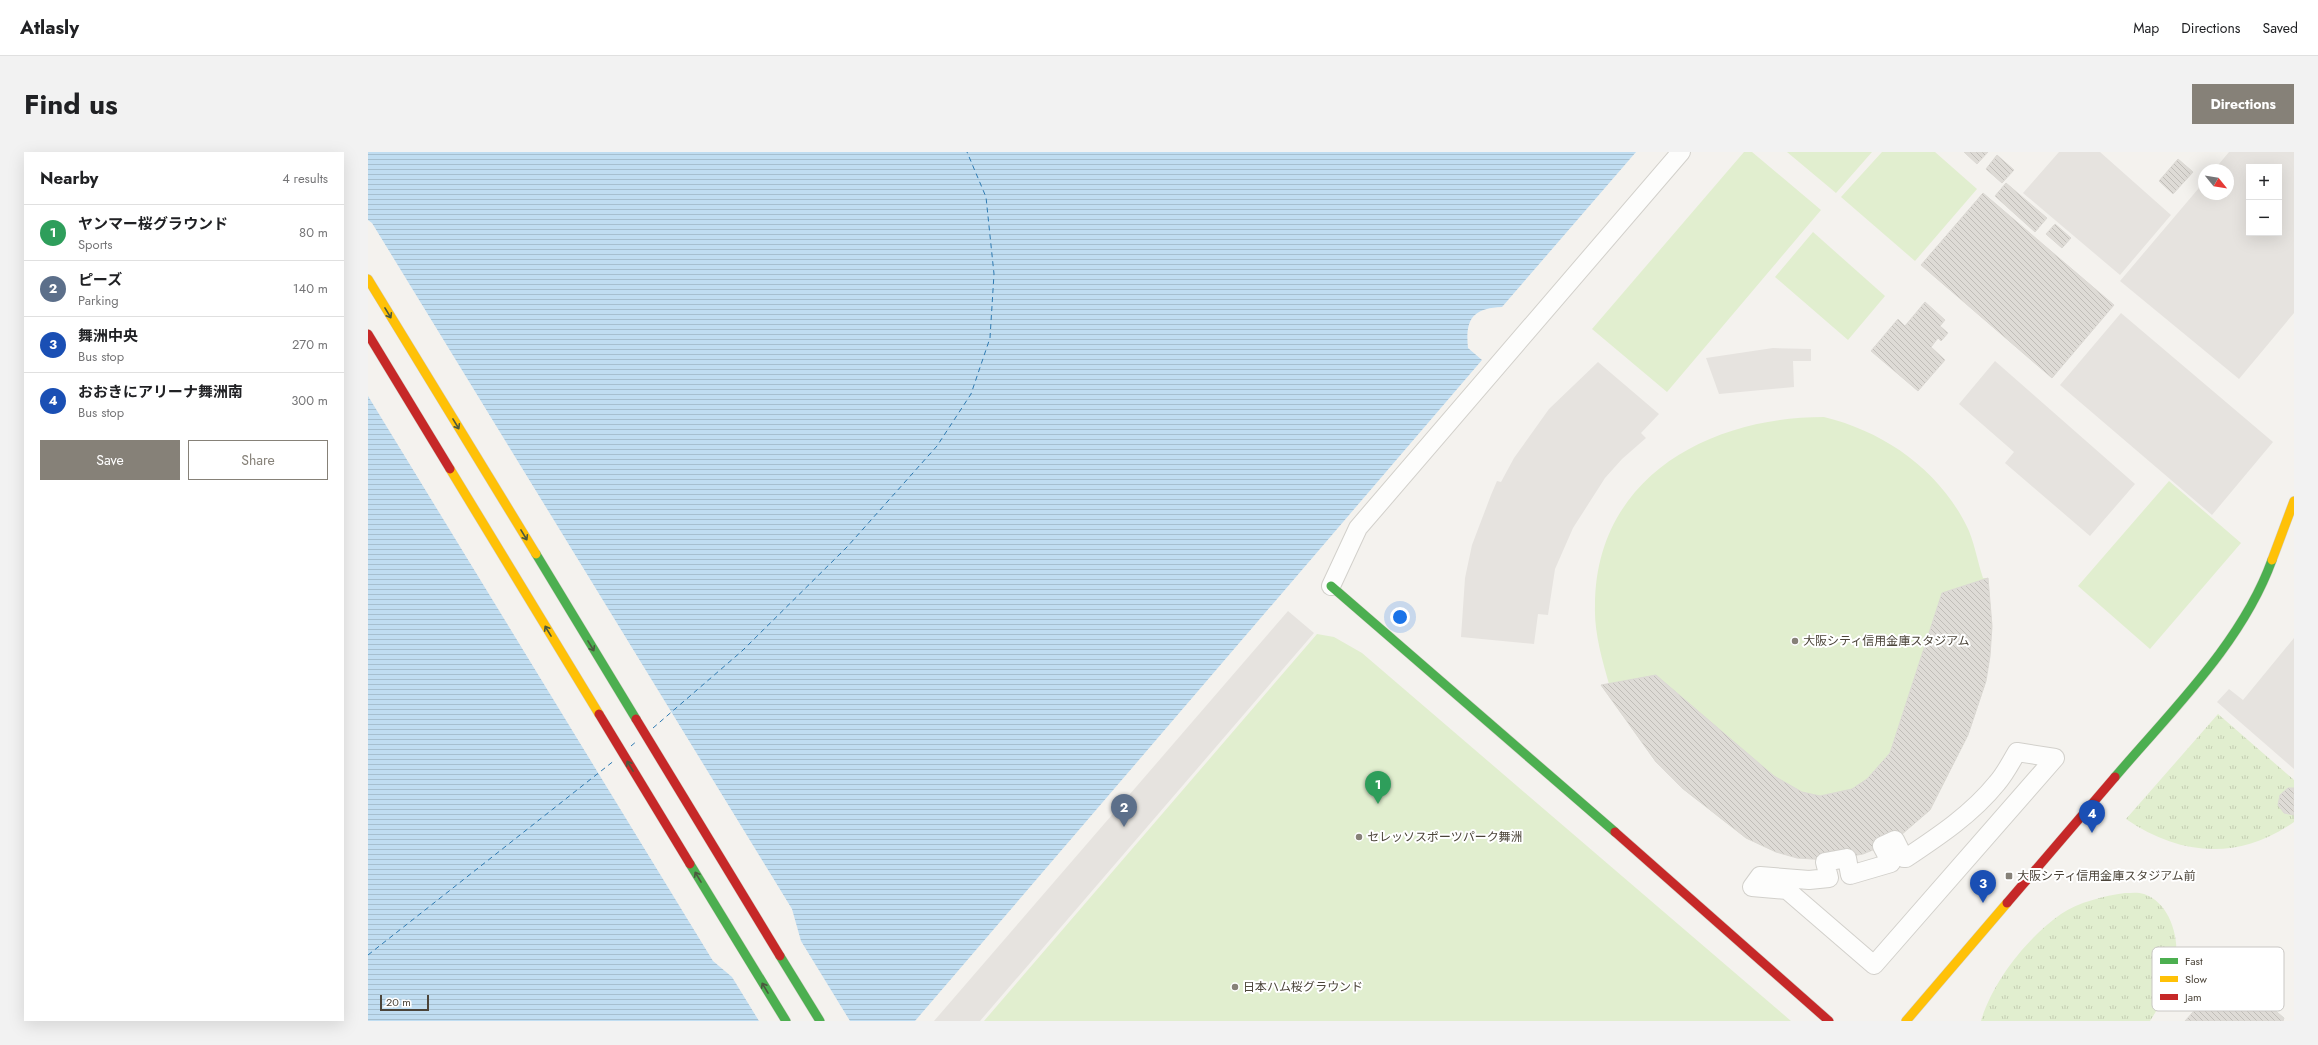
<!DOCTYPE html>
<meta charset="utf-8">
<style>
:root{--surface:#fff;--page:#f2f2f2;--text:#202124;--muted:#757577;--line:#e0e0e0;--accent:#868178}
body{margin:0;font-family:Jost,"Noto Sans JP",sans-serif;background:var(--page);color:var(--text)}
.controls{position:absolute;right:12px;top:12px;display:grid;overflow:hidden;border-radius:0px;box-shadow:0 4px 16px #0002}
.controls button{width:36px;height:36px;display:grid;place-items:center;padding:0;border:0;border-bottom:1px solid var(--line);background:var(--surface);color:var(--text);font:20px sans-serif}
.compass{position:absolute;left:1830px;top:12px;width:36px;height:36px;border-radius:50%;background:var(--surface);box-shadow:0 4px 16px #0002;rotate:120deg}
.scale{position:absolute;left:12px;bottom:10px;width:49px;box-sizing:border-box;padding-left:4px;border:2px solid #4b4439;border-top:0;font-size:11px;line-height:14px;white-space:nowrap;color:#4b4439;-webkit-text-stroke:3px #fff;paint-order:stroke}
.you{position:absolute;left:1032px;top:465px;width:14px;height:14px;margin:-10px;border:3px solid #fff;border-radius:50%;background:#1a73e8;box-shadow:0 0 0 6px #1a73e833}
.badge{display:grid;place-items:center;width:26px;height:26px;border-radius:50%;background:var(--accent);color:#fff;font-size:13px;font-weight:700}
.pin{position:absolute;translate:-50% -33px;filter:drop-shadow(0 1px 2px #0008)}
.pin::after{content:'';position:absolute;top:21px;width:14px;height:12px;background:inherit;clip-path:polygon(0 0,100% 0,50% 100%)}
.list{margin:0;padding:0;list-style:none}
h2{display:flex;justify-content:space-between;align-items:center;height:52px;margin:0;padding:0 16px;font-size:17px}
h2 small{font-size:13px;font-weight:400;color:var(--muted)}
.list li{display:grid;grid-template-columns:26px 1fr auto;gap:12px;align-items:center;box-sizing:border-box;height:56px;padding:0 16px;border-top:1px solid var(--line)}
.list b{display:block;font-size:15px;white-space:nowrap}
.list p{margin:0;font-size:13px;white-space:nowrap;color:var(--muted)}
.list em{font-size:13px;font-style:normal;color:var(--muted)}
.actions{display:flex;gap:8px;padding:12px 16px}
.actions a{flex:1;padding:9px 0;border:1px solid var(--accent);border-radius:0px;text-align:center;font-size:14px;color:var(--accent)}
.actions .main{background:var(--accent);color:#fff}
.map{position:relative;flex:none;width:1926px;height:869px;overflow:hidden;border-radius:0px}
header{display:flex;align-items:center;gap:24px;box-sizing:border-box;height:56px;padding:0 20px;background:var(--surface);border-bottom:1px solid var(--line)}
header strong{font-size:19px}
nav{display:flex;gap:22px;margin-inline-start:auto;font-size:14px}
.intro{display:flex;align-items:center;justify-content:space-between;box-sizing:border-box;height:96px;padding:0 24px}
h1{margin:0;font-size:28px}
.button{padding:10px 18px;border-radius:0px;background:var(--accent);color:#fff;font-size:14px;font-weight:700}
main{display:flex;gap:24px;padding:0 24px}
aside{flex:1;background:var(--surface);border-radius:0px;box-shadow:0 4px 16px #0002}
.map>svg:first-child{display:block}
.grass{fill:url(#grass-tufts)}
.garden{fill:#e1eecf}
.parking{fill:#e6e3df;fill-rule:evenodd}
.water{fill:url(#water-rules)}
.pier{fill:#f4f2ee}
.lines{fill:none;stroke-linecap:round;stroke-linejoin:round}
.ferry{stroke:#2e7ab2;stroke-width:1;stroke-dasharray:5 4;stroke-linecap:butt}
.building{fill:url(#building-back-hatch);stroke:#dcd9d4}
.street-casing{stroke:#d2d0cb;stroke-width:20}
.fast-casing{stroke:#d3cfc5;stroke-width:10}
.slow-casing{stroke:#d3cfc5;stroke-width:10}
.jam-casing{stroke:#d3cfc5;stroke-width:10}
.street{stroke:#fdfdfc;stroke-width:18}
.fast{stroke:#4caf50;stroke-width:9}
.slow{stroke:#ffc107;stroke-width:9}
.jam{stroke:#c62828;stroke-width:9}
.oneway{stroke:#4b593e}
.poi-dot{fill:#868178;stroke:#fff;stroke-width:1.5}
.labels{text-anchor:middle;stroke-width:4;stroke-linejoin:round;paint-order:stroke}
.poi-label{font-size:12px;fill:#4b4439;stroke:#fff;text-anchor:start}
.key{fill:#fff;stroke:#c9c7c4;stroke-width:1}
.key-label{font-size:11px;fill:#4b4439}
</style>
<header>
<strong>Atlasly</strong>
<nav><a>Map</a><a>Directions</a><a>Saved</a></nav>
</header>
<div class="intro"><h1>Find us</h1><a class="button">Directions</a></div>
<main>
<aside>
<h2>Nearby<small>4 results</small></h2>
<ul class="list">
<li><span class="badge" style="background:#2e9e5b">1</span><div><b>ヤンマー桜グラウンド</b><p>Sports</p></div><em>80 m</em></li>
<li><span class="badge" style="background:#5c6f8a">2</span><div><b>ピーズ</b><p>Parking</p></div><em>140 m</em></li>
<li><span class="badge" style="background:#1a4fb4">3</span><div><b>舞洲中央</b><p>Bus stop</p></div><em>270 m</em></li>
<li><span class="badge" style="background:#1a4fb4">4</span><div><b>おおきにアリーナ舞洲南</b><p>Bus stop</p></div><em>300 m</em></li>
</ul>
<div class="actions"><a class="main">Save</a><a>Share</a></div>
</aside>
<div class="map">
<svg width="1926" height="869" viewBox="0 0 1926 869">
<defs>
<pattern id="grass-tufts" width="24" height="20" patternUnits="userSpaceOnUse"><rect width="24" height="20" fill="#e1eecf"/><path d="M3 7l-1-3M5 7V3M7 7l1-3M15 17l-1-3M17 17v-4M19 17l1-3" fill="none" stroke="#c3cdb2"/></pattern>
<pattern id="water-rules" width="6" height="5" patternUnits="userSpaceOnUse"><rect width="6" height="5" fill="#c0ddf1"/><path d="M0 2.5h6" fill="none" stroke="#a6bfcf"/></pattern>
<pattern id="building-back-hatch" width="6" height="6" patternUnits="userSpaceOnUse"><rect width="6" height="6" fill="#dedbd6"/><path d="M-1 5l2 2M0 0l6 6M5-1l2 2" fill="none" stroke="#c0bdb8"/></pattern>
</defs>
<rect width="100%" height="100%" fill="#f4f2ee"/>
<path class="grass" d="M1850 562 1926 628V670C1870 709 1812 704 1758 667Z
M1757 741C1763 741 1770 740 1776 742 1807 753 1814 798 1805 825 1800 841 1791 855 1782 869H1613C1625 829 1659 786 1693 762 1711 750 1736 744 1757 741Z"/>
<path class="garden" d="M1376 0H1384L1453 58 1299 240 1224 177Z
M1419 0H1504L1468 41Z
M1514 0H1567L1609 37 1547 109 1473 45Z
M1445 80 1517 144 1480 188 1407 125Z
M1456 265C1518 280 1574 320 1601 379 1607 394 1610 411 1615 426H1620L1624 474 1618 529 1600 583 1562 658 1533 683 1495 702 1474 706 1408 700 1378 686 1314 636 1288 610 1233 533 1241 532C1234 507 1226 480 1227 454 1227 326 1340 265 1456 265Z
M1801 329 1873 391 1782 497 1710 434Z
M949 482 966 485 994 501 1423 869H616Z"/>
<path class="parking" d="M1691 0H1732L1803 63 1752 123 1655 41Z
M1861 0H1926V161L1871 227 1752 129 1836 30V42H1860V18H1846ZM1881 15H1911V81H1881Z
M1753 161 1905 290 1844 363 1692 233Z
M1405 196 1443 197V209H1425L1426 235 1351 242 1338 206Z
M1627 209 1767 332 1722 384 1637 311 1646 300 1591 252Z
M1230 210 1291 262 1273 281 1278 286 1254 307 1237 326 1205 376 1187 417 1180 463 1170 462 1166 492 1093 485 1097 426 1104 393 1123 343 1129 329 1133 330 1146 306 1181 257Z
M920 459 946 481 612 869H566Z
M1926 486V617L1849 550 1861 537 1875 548Z"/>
<path class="water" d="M0 0H1268L1134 155C1105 156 1097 167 1100 196L1114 208 547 869H0Z"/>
<path class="pier" d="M0 68 4 71 424 757 433 789 482 869H391L364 825 345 809 0 244Z"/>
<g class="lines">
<path class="ferry" d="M285 576 374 499 479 395 569 294 603 242 622 186 626 122 618 45 599 0
M263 594 269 589
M0 803 247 608"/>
</g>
<path class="building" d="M1596 0H1620L1609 12Z
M1629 3 1646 18 1634 31 1618 17Z
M1810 7 1825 20 1805 42 1791 29Z
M1638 31 1679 66 1667 80 1627 44Z
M1615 41 1746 153 1684 226 1553 113Z
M1687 72 1703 86 1694 96 1678 82Z
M1557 150 1577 168 1572 174 1580 181 1573 189 1570 186 1563 195 1577 208 1550 239 1503 199 1530 167 1537 174Z
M1620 426 1624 474 1622 504 1618 529 1600 583 1562 658 1533 683 1517 693 1495 702 1460 708 1429 706 1408 700 1378 686 1314 636 1288 610 1233 533 1288 523 1406 624 1434 640 1452 644 1484 637 1499 627 1522 601 1574 441Z
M1920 636H1926V663L1916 661 1910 653 1912 643Z
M1868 826 1916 866 1915 869H1817L1841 842 1855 832Z"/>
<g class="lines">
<defs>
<path id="street" d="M963 434 990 376 1313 0
M1649 600 1687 606 1506 813 1419 738 1384 735 1392 724 1441 728 1461 726 1457 710 1479 706 1482 723 1523 711 1514 694 1527 688 1536 706H1538C1571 684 1604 662 1629 631 1637 622 1643 610 1649 600Z"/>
<path id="fast" d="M168 402 268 567
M963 434 1247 680
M1747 625C1804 558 1874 491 1904 408
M322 712 418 869
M412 804 452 869"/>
<path id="slow" d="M0 127 168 402
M82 317 231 562
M1904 408 1926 349
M1538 869 1639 751"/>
<path id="jam" d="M0 182 82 317
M231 562 322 712
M268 567 412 804
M1247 680 1461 869
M1639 751 1747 625"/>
</defs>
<use href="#street" class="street-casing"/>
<use href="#fast" class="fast-casing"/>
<use href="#slow" class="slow-casing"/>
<use href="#jam" class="jam-casing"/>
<use href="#street" class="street"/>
<use href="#fast" class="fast"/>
<use href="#slow" class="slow"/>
<use href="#jam" class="jam"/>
</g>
<defs><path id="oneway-shaft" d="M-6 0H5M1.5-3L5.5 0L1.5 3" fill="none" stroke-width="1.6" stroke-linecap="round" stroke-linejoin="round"/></defs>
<g class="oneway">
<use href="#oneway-shaft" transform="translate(20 161) rotate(59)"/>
<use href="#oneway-shaft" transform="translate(88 272) rotate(59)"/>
<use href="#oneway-shaft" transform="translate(156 383) rotate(59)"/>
<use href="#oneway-shaft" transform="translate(180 479) rotate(-121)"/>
<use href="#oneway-shaft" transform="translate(223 494) rotate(59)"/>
<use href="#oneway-shaft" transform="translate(262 614) rotate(-121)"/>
<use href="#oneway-shaft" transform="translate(330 725) rotate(-121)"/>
<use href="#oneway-shaft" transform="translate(397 836) rotate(-121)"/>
</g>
<g class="poi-dot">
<circle cx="1427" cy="489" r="4"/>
<circle cx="991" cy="685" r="4"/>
<rect x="1637" y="720" width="8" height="8" rx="2"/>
<circle cx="867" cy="835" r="4"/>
</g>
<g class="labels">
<g class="poi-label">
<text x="1435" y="493">大阪シティ信用金庫スタジアム</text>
<text x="999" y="689">セレッソスポーツパーク舞洲</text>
<text x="1649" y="728">大阪シティ信用金庫スタジアム前</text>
<text x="875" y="839">日本ハム桜グラウンド</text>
</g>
</g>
<rect x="1784" y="795" width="132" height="64" rx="6" class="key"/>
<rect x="1792" y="806" width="18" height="6" fill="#4caf50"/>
<rect x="1792" y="824" width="18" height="6" fill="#ffc107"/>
<rect x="1792" y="842" width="18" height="6" fill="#c62828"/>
<g class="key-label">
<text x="1817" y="813">Fast</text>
<text x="1817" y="831">Slow</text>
<text x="1817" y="849">Jam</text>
</g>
</svg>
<div class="controls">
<button>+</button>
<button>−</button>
</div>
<svg class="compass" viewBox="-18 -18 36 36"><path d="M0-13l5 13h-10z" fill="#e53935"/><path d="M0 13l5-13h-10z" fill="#757577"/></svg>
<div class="scale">20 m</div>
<div class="you"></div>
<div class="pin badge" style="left:1010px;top:652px;background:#2e9e5b">1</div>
<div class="pin badge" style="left:756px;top:675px;background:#5c6f8a">2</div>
<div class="pin badge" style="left:1615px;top:751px;background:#1a4fb4">3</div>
<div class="pin badge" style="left:1724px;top:681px;background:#1a4fb4">4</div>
</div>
</main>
